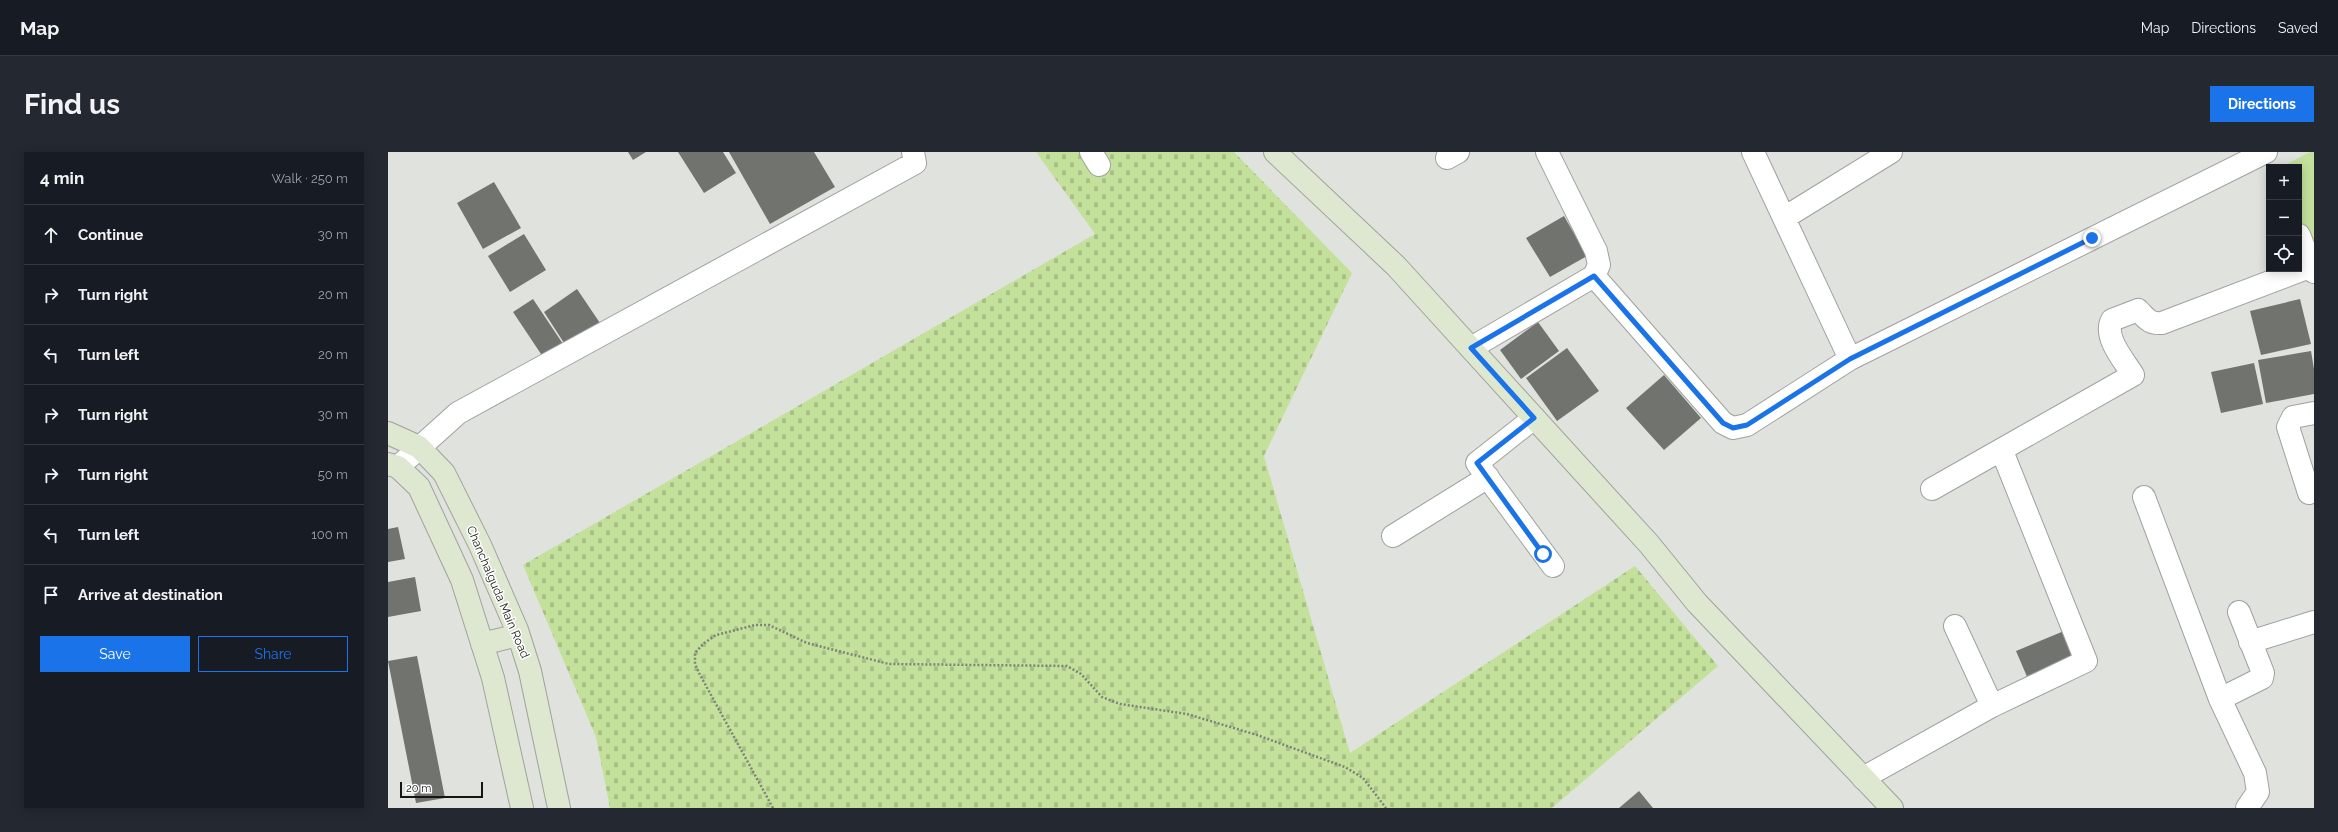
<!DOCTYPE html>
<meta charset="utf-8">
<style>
:root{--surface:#171b24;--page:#242831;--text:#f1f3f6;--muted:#9ea1a6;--line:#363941;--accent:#1a73e8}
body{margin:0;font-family:Raleway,sans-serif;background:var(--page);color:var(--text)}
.controls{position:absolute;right:12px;top:12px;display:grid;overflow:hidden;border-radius:0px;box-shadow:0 2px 10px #0003}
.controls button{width:36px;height:36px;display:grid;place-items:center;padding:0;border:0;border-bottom:1px solid var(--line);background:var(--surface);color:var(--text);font:20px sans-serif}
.scale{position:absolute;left:12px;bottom:10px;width:83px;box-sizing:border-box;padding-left:4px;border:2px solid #151614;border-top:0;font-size:11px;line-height:14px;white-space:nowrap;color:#151614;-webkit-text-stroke:3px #fff;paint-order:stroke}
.stop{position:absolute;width:12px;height:12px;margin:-9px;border:3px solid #1a73e8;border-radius:50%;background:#fff}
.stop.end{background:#1a73e8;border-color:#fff;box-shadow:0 1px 4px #0008}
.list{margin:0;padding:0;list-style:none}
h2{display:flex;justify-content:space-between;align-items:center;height:52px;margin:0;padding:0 16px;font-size:17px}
h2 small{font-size:13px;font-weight:400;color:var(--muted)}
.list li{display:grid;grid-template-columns:26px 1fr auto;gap:12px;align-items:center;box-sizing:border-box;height:60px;padding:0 16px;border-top:1px solid var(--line)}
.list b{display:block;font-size:15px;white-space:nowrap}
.list em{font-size:13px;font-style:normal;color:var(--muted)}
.actions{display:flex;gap:8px;padding:12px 16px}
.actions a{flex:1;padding:9px 0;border:1px solid var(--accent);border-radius:0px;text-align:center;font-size:14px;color:var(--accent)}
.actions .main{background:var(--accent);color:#fff}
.icon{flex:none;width:22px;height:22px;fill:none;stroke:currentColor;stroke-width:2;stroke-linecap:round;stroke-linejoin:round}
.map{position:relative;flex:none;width:1926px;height:656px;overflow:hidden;border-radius:0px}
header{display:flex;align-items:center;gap:24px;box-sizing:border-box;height:56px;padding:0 20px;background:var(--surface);border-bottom:1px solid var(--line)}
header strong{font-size:19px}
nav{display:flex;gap:22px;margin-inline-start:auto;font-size:14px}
.intro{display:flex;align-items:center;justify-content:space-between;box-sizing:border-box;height:96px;padding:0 24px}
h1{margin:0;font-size:28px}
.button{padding:10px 18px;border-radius:0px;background:var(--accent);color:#fff;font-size:14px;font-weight:700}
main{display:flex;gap:24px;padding:0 24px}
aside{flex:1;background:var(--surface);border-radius:0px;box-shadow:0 2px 10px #0003}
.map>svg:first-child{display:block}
.green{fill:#c4e19b}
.cemetery{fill:url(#cemetery-stones)}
.building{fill:#71736e}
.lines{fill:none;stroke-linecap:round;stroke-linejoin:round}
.street-casing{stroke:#9fa29c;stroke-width:24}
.secondary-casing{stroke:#9fa29c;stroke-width:24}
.path{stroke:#7f817d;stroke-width:2.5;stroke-dasharray:2 2;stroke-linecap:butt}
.street{stroke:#fff;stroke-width:22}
.secondary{stroke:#dee8d0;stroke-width:22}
.route{stroke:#1a73e8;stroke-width:5}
.labels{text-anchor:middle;stroke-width:3;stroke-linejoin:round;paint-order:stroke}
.street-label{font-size:12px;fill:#151614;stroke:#fff}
</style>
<header>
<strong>Map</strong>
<nav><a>Map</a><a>Directions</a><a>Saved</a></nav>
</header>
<div class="intro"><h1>Find us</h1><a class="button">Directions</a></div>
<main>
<aside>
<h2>4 min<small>Walk · 250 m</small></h2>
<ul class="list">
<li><svg class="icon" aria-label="ahead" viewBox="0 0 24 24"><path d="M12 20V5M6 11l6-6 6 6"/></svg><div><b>Continue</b></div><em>30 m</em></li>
<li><svg class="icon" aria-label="right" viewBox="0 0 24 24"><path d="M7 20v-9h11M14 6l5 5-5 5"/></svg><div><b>Turn right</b></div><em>20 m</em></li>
<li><svg class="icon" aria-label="left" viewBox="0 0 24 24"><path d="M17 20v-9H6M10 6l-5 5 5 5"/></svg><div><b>Turn left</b></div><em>20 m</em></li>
<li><svg class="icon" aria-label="right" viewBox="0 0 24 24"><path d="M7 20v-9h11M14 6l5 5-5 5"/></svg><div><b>Turn right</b></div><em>30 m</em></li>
<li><svg class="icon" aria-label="right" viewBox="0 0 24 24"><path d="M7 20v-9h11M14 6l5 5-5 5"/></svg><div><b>Turn right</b></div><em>50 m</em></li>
<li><svg class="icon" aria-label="left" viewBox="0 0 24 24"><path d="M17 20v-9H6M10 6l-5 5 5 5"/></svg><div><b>Turn left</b></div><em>100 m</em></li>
<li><svg class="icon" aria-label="arrive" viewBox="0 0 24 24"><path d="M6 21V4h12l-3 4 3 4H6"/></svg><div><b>Arrive at destination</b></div></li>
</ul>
<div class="actions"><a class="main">Save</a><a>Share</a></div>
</aside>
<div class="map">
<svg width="1926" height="656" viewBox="0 0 1926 656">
<defs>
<pattern id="cemetery-stones" width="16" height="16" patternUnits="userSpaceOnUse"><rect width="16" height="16" fill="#c4e19b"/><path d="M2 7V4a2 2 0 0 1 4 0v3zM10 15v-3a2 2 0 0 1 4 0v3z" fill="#a8c085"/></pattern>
</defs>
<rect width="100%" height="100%" fill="#e0e3dd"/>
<path class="green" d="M1922 0H1926V104L1911 70V15H1893Z"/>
<path class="cemetery" d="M648 0H846L964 121 876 304 962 601 1247 414 1330 514 1164 656H222L208 585 135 413 707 82Z"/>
<path class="building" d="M240 0H258L245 8Z
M290 0H335L348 21 316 41Z
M341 0H426L447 35 382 72Z
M106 30 133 76 95 97 69 51Z
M1176 64 1199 104 1162 125 1138 86Z
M136 82 158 118 122 140 100 104Z
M189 137 212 171 178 194 156 160Z
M145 147 175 192 155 205 125 160Z
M1912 147 1923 192 1873 203 1862 159Z
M1150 170 1171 199 1133 227 1112 198Z
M1179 196 1211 239 1169 269 1138 226Z
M1923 199 1926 217V242L1878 251 1870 208Z
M1866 211 1875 252 1833 261 1823 220Z
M1276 223 1313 266 1276 298 1238 256Z
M10 375 17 407 0 410V377Z
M27 425 33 459 0 465V430Z
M1676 479 1688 507 1640 527 1628 499Z
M29 504 57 646 28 651 0 509Z
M1251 639 1265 656H1231Z"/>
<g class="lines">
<defs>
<path id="street" d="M703 0 711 13
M1365 0 1462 207
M1059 6 1070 0
M1396 66 1503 0
M1911 83 1926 120
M1206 124 1335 271 1345 276 1359 273 1462 207 1878 0
M1083 196 1206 124 1211 113 1208 99 1159 0
M1146 266 1089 311 1165 414
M10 315 70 261 527 11 525 0
M1544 337 1745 223C1736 208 1715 185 1724 168L1750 158C1759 167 1761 172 1774 171L1924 114
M1921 341 1900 275 1905 265 1926 261
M1756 345 1832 547 1867 621 1870 640 1859 656
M1005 384 1100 325
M1567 474 1604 554
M1862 490 1926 470
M1832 547 1874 526 1875 521 1851 460
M1475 626 1604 554 1698 509 1614 299"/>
<path id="secondary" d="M887 0 1008 114 1261 392 1309 451 1504 656
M0 281 31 295 56 321 92 393 129 478 142 519 171 656
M0 312 10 315 31 335 74 428 105 526 134 656
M94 492 130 483"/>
</defs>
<use href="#street" class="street-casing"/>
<use href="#secondary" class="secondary-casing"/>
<path class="path" d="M385 656 311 521 307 512V501L315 492 328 483 367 473H381L419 491 501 512 679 514 693 522 714 545 732 552 799 562 869 583 957 615 975 626 998 656"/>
<use href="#street" class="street"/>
<use href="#secondary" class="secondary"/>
</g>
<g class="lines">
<path class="route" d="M1155 402 1089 311 1146 266 1083 196 1206 124 1335 271 1345 276 1359 273 1462 207 1704 86"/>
</g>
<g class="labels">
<g class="street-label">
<text transform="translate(110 440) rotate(67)" y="4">Chanchalguda Main Road</text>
</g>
</g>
</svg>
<div class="controls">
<button>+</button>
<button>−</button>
<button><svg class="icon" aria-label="locate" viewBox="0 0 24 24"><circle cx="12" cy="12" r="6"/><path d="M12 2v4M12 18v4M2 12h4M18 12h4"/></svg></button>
</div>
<div class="scale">20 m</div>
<div class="stop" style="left:1155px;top:402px"></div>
<div class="stop end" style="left:1704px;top:86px"></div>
</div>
</main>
